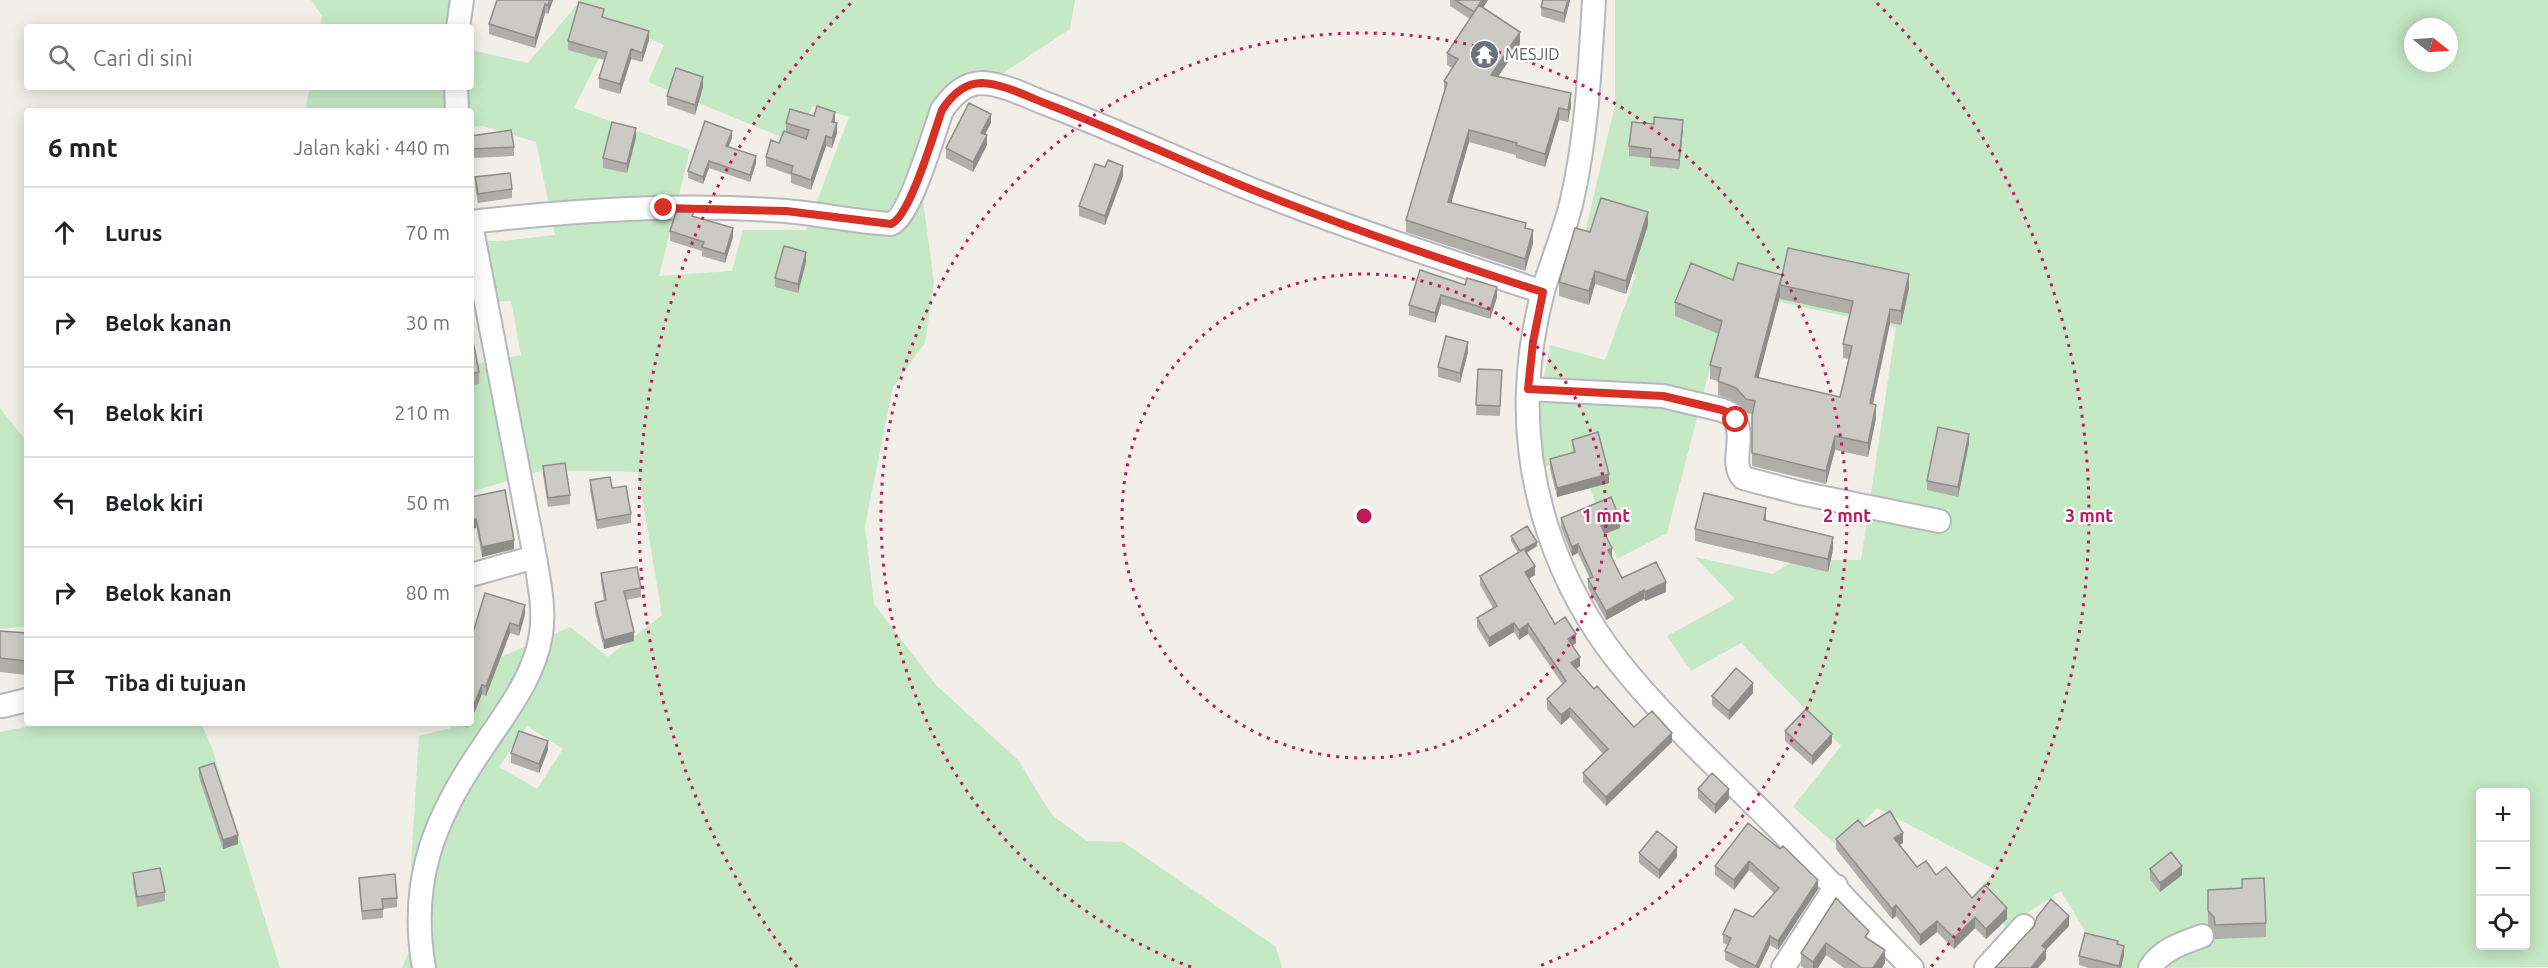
<!DOCTYPE html>
<html lang="id">
<meta charset="utf-8">
<style>
:root{--surface:#fff;--page:#f2f2f2;--text:#202124;--muted:#757577;--line:#e0e0e0}
body{margin:0;font-family:Ubuntu,sans-serif;background:var(--page);color:var(--text)}
.controls{position:absolute;right:18px;bottom:18px;display:grid;overflow:hidden;border-radius:6px;box-shadow:0 3px 15px #0003}
.controls button{width:54px;height:54px;display:grid;place-items:center;padding:0;border:0;border-bottom:2px solid var(--line);background:var(--surface);color:var(--text);font:30px sans-serif}
.compass{position:absolute;left:2404px;top:18px;width:54px;height:54px;border-radius:50%;background:var(--surface);box-shadow:0 3px 15px #0003;rotate:107deg}
.stop{position:absolute;width:18px;height:18px;margin:-14px;border:4px solid #d93025;border-radius:50%;background:#fff}
.stop.end{background:#d93025;border-color:#fff;box-shadow:0 2px 6px #0008}
.list{margin:0;padding:0;list-style:none}
h2{display:flex;justify-content:space-between;align-items:center;height:78px;margin:0;padding:0 24px;font-size:26px}
h2 small{font-size:20px;font-weight:400;color:var(--muted)}
.list li{display:grid;grid-template-columns:39px 1fr auto;gap:18px;align-items:center;box-sizing:border-box;height:90px;padding:0 24px;border-top:2px solid var(--line)}
.list b{display:block;font-size:22px;white-space:nowrap}
.list em{font-size:20px;font-style:normal;color:var(--muted)}
.icon{flex:none;width:33px;height:33px;fill:none;stroke:currentColor;stroke-width:2;stroke-linecap:round;stroke-linejoin:round}
.map{position:relative;flex:none;width:2548px;height:968px;overflow:hidden}
.search{position:absolute;background:var(--surface);box-shadow:0 3px 15px #0003;left:24px;top:24px;width:450px;height:66px;display:flex;align-items:center;gap:15px;box-sizing:border-box;padding:0 21px;border-radius:6px;color:var(--muted);font-size:22px}
.panel{position:absolute;background:var(--surface);box-shadow:0 3px 15px #0003;left:24px;top:108px;width:450px;height:618px;border-radius:6px}
.map>svg:first-child{display:block}
.green{fill:#c5e8c5;fill-rule:evenodd}
.lines{fill:none;stroke-linecap:round;stroke-linejoin:round}
.minor-casing{stroke:#b5b8bc;stroke-width:26}
.minor{stroke:#fff;stroke-width:22}
.wall{fill:#afaea9;fill-rule:evenodd}
.shaded-wall{fill:#8f8d8a}
.building{fill:#cccac5;stroke:#8f8d8a;stroke-width:1.5}
.route{stroke:#d93025;stroke-width:8}
.ring{fill:none;stroke:#c2185b;stroke-width:3;stroke-dasharray:3 6}
.labels{text-anchor:middle;stroke-width:4.5;stroke-linejoin:round;paint-order:stroke}
.worship-label{font-size:16px;fill:#5b616d;stroke:#fff;text-anchor:start}
.centre{fill:#c2185b;stroke:#fff;stroke-width:3}
.ring-label{font-size:18px;text-anchor:middle;font-weight:bold;fill:#c2185b;stroke:#fff;stroke-width:4.5;stroke-linejoin:round;paint-order:stroke}
</style>
<div class="map">
<svg width="2548" height="968" viewBox="0 0 2548 968">
<rect width="100%" height="100%" fill="#f1efe8"/>
<path class="green" d="M311 0H450L446 27H320L322 16Z
M581 0H1075L1070 29 1002 74 956 93 918 163 934 283 925 343 893 387 865 526 874 604 936 685 1018 760 1052 815 1087 841 1123 842 1276 947 1282 968H402L423 918 411 865 419 736 451 728 449 723H471V611L478 667 570 627 608 657 662 615 638 472 543 470 471 492V365L521 355 511 301 471 303V241H500L555 235 536 142 483 126 471 127V111H305L310 87H471V50L528 63ZM616 24 664 45 648 82 798 144 812 106 849 117 806 230H743L732 271 659 276 690 150 574 108ZM527 726 563 749 537 789 499 767Z
M1615 0H2548V967L2107 968 2061 891 2007 927 1973 895 1996 870 1877 808 1840 848 1793 807 1841 746 1741 643 1691 671 1667 636 1735 599 1695 557 1773 574 1795 560H1861L1896 327 1730 291 1667 533 1617 559 1578 457 1544 467 1539 404 1550 345 1605 360 1636 275 1581 250 1615 105ZM2413 27H2449V63H2413ZM2480 792H2526V946H2480Z
M0 408 27 442V626L0 629Z
M46 723H201L212 748 280 968H0V732Z"/>
<g class="lines">
<defs>
<path id="minor" d="M1594 0C1590 67 1587 134 1572 200 1565 231 1552 260 1543 291 1535 322 1529 357 1528 390 1524 487 1558 585 1618 661 1663 718 1717 767 1769 819 1817 867 1863 919 1912 968
M458 27 462 0
M456 87 457 111
M471 222C576 210 681 203 786 211 821 214 856 222 891 224 910 217 934 132 942 110 952 96 964 83 982 83 1004 84 1026 96 1047 104 1113 129 1177 159 1243 186 1342 226 1442 259 1543 292
M1528 389 1663 396 1722 410 1731 414C1749 436 1728 460 1743 478L1800 493 1939 521
M471 575 535 557
M2 706 27 700
M424 968C409 883 433 820 481 750 504 715 535 677 541 634 545 609 539 582 535 557L471 224
M1783 968 1836 886
M1986 968 2024 926
M2150 968C2162 949 2183 943 2202 936"/>
</defs>
<use href="#minor" class="minor-casing"/>
<use href="#minor" class="minor"/>
</g>
<path class="wall" d="M497 0H553L548 14 545 13 535 48 489 34V24Z
M1450 0H1488L1483 8 1520 44 1498 77 1571 106 1568 122 1559 120 1545 167 1516 158V155L1469 142 1451 203 1526 228 1533 243 1525 271 1406 232V220L1444 92V81L1452 68 1447 65V53L1470 19 1450 6Z
M1570 0 1564 23 1541 16V7Z
M604 18 649 40 642 62 631 59 620 94 599 88V78L604 60 568 50V41Z
M703 87 695 115 667 105V96Z
M814 116 835 121 837 133 832 148 826 146 811 190 791 183V175L766 166V157L779 143 786 132V123Z
M991 123 985 134 987 145 973 172 946 158V148Z
M1654 124 1683 129 1679 169 1650 166V158L1629 156V146Z
M471 136 514 147V156L471 158Z
M636 137 627 173 603 168V158Z
M732 138 728 146 756 163 750 182 709 168 703 184 688 178V171Z
M1123 176 1105 225 1079 216V206Z
M475 177 512 189V198L478 203 475 187Z
M694 216 733 237 725 263 702 256V251L670 241V231Z
M1648 225 1626 294 1595 284 1589 305 1559 296V282L1590 232Z
M806 262 798 293 775 287V278Z
M1420 270 1497 297 1490 319 1441 304 1435 323 1409 315V305Z
M1782 275 1909 288 1901 325 1890 323 1873 404 1876 418 1868 457 1835 450 1826 484 1752 466V414L1746 413 1736 402 1718 395V381L1710 379V365L1719 334 1675 316V302L1733 280ZM1780 296V299L1850 314 1843 344V358L1849 359 1840 397 1758 378Z
M471 341 479 372V384L471 386Z
M1468 352 1460 383 1438 377V367Z
M1478 369 1502 370 1500 416 1476 415Z
M1572 440 1609 483 1557 497 1550 469V459L1573 453Z
M1969 443 1958 497 1927 490V481Z
M543 466 570 495V504L548 507 543 475Z
M590 480 612 488 631 514V523L597 529 590 490Z
M471 497 514 549 482 557Z
M1561 518 1620 528 1605 534 1612 558 1622 578 1666 592 1645 601 1644 599 1606 620 1588 588V579H1590L1578 553 1572 556 1561 527Z
M1766 521 1833 550 1828 572 1695 541V529Z
M1511 536 1537 546 1527 553 1535 575 1529 579 1555 624 1576 643 1572 646 1580 666 1576 669 1594 689 1634 727 1672 742 1606 806 1583 782V773L1603 754 1570 717 1561 725 1547 709V699L1563 685 1528 634 1519 640 1514 632 1489 647 1477 627V618L1493 608 1480 585V576L1518 553 1511 541Z
M601 573 641 588V597L626 600 634 641 604 649 595 612V603L604 600 601 582Z
M525 614 519 636 510 633 486 696 482 694 471 639Z
M0 631 27 633V675L0 672Z
M1753 693 1729 720 1712 705V696Z
M456 723H470L468 728Z
M1785 731 1832 743 1812 765 1785 741Z
M548 750 539 773 511 763V753Z
M199 768 238 844 223 849 199 777Z
M1698 789 1729 799 1715 814 1698 798Z
M1748 823 1818 889 1778 950 1770 945 1759 968H1740L1725 960V951L1728 945 1723 943V934L1753 917 1774 893 1749 870 1734 890 1715 875V866Z
M1864 827 1903 843 1900 845 1917 867 1936 875 1972 898 2007 919 1986 939 1975 928 1954 949 1937 932 1920 946 1896 916 1892 919 1836 849V839Z
M1639 853 1677 857 1659 879 1639 863Z
M2150 869 2182 875 2160 892 2150 879Z
M133 873 165 892V901L137 907 133 883Z
M359 878 397 898V907L383 909V918L362 920 359 887Z
M2208 890 2266 923V937L2215 939 2214 931 2208 925Z
M1836 898 1869 939 1885 963 1882 968H1844L1826 955 1818 968H1804L1801 966V953Z
M2118 944 2124 955 2121 968H2089L2079 965V956Z"/>
<path class="shaded-wall" d="M550 0H553L548 14V5Z
M1482 0H1488L1474 22V12Z
M1568 0H1570V1L1564 23V13Z
M545 4V13L535 48V38Z
M649 31V40L642 62V53Z
M1520 32V44L1491 87V75Z
M631 49V59L620 94V84Z
M703 77V87L695 115V105Z
M1571 93V106L1568 122V110Z
M1559 108V120L1545 167V154Z
M835 112V121L832 131V122Z
M991 114V123L981 142V133Z
M1683 120V129L1679 169V160Z
M837 123V133L832 148V138Z
M636 128V137L627 173V164Z
M1469 130V142L1448 214V202Z
M732 131V138L726 153V146Z
M987 135V145L973 172V162Z
M826 136V146L811 190V180Z
M756 156V163L750 182V175Z
M709 161V168L703 184V177Z
M1123 166V176L1105 225V216Z
M1648 212V225L1626 294V281Z
M733 228V237L725 263V254Z
M1533 230V243L1525 271V259Z
M806 252V262L798 293V284Z
M1595 271V284L1589 305V291Z
M1909 274V288L1901 325V311Z
M1782 275 1780 285V296L1755 391V377Z
M1497 287V297L1490 319V310Z
M1441 295V304L1435 323V313Z
M1890 309V323L1870 417V403Z
M1468 342V352L1460 383V373Z
M1876 405V418L1868 457V443Z
M1969 434V443L1958 497V487Z
M1835 436V450L1826 484V471Z
M1609 474V483L1557 497V488Z
M1766 508V520H1764Z
M476 519V528L471 529V520Z
M1620 519V528L1601 535V526Z
M1833 537V550L1828 572V559Z
M514 540V549L482 557V547Z
M1537 542V546L1520 556V551Z
M1578 544V553L1572 556V547Z
M1612 548V558L1608 550Z
M1535 566V575L1525 581V572Z
M1666 582V592L1645 601V592Z
M1644 590V599L1606 620V611Z
M525 605V614L519 636V626Z
M510 623V633L486 696V686Z
M1514 623V632L1489 647V638Z
M1528 624V634L1519 640V630Z
M634 632V641L604 649V640Z
M1576 634V643L1568 649V639Z
M1580 657V666L1571 672V663Z
M1753 683V693L1729 720V711Z
M482 685V694L471 721V712Z
M1570 708V717L1561 725V715Z
M1672 733V742L1606 806V797Z
M1832 734V743L1812 765V756Z
M548 741V750L539 773V764Z
M1729 789V799L1715 814V805Z
M1903 833V843L1894 848V838Z
M238 835V844L223 849V840Z
M1677 847V857L1659 879V870Z
M1749 861V870L1734 890V880Z
M2182 866V875L2160 892V883Z
M1818 880V889L1778 950V941Z
M1896 905V916L1892 919V909Z
M2007 908V919L1986 939V929Z
M2069 916V926L2046 950V959L2038 968H2031L2042 946Z
M1975 917V928L1954 949V938Z
M1937 921V932L1920 946V935Z
M1770 936V945L1759 968H1756Z
M1826 943V955L1818 968H1813V962Z
M2124 946V955L2121 968H2119Z
M1885 950V963L1882 968H1873Z"/>
<path class="building" d="M497 0H550L548 5 545 4 535 38 489 24Z
M1455 0H1482L1474 12Z
M1543 0H1568L1564 13 1541 7Z
M579 2 604 9 602 17 649 31 642 53 631 49 620 84 599 78 607 52 568 41Z
M1479 5 1520 32 1491 75 1571 93 1568 110 1559 108 1545 154 1516 145 1517 143 1469 130 1448 202 1526 223 1525 228 1533 230 1525 259 1406 220 1447 83 1444 81 1458 59 1447 53Z
M676 68 703 77 695 105 667 96Z
M969 103 991 114 981 133 987 135 973 162 946 148Z
M817 106 835 112 832 122 837 123 832 138 826 136 811 180 791 173 793 166 766 157 771 140 779 143 784 131 806 139 809 130 786 123 790 109 814 116Z
M1654 117 1683 120 1679 160 1650 157 1651 149 1629 146 1632 122 1654 124Z
M705 121 732 131 726 146 756 156 750 175 709 161 703 177 688 171Z
M612 122 636 128 627 164 603 158Z
M511 130 514 147 471 149V136Z
M1108 160 1123 166 1105 216 1079 206 1095 164 1105 167Z
M510 173 512 189 478 194 475 177Z
M1601 198 1648 212 1626 281 1595 271 1589 291 1559 282 1575 228 1590 232Z
M676 212H694L692 216 733 228 725 254 702 247 704 242 670 231Z
M784 246 806 252 798 284 775 278Z
M1788 248 1909 274 1901 311 1890 309 1870 403 1876 405 1868 443 1835 436 1826 471 1752 453V416L1755 401 1746 399 1736 388 1718 381 1721 368 1710 365 1722 321 1675 302 1691 263 1733 280 1738 263 1782 275 1755 377 1840 397 1852 346 1843 344 1853 301 1780 285Z
M1420 270 1465 285 1467 278 1497 287 1490 310 1441 295 1435 313 1409 305Z
M1446 336 1468 342 1460 373 1438 367Z
M471 341H473L479 372 471 374Z
M1478 369 1502 370 1500 406 1476 405Z
M1938 427 1969 434 1958 487 1927 481Z
M1598 432 1609 474 1557 488 1550 459 1575 452 1572 440Z
M565 463 570 495 548 498 543 466Z
M610 477 612 488 626 486 631 514 597 520 590 480Z
M505 490 514 540 482 547 476 519 471 520V497Z
M1704 493 1766 508 1764 520 1833 537 1828 559 1695 529Z
M1611 497 1620 519 1601 526 1612 548 1608 550 1622 578 1656 562 1666 582 1645 592 1644 590 1606 611 1588 579 1593 577 1578 544 1572 547 1561 518Z
M1527 526 1537 542 1520 551 1511 536Z
M1524 549 1535 566 1525 572 1555 624 1565 617 1576 634 1568 639 1580 657 1571 663 1594 689 1597 686 1634 727 1652 711 1672 733 1606 797 1583 773 1608 749 1570 708 1561 715 1547 699 1566 681 1528 624 1519 630 1514 623 1489 638 1477 618 1497 606 1480 576Z
M637 567 641 588 624 591 634 632 604 640 595 603 606 600 601 573Z
M485 593 525 605 519 626 510 623 486 686 482 685 471 712V639Z
M0 631 27 633V661L0 658Z
M1736 668 1753 683 1729 711 1712 696Z
M1806 709 1832 734 1812 756 1785 731Z
M519 731 548 741 539 764 511 753Z
M214 763 238 835 223 840 199 768Z
M1712 773 1729 789 1715 805 1698 789Z
M1890 811 1903 833 1894 838 1917 867 1926 861 1936 875 1946 867 1972 898 1985 885 2007 908 1986 929 1975 917 1954 938 1937 921 1920 935 1896 905 1892 909 1836 839 1858 820 1864 827Z
M1748 823 1780 849 1783 846 1818 880 1778 941 1770 936 1756 966 1725 951 1731 938 1723 934 1735 909 1753 917 1779 888 1749 861 1734 880 1715 866Z
M1657 831 1677 847 1659 870 1639 853Z
M2171 852 2182 866 2160 883 2150 869Z
M160 868 165 892 137 897 133 873Z
M395 874 397 898 382 899 383 909 362 911 359 878Z
M2264 878 2266 923 2215 925 2214 917 2208 911V890L2242 888V879Z
M1836 898 1869 931 1865 937 1885 950 1873 968H1862L1826 943 1813 962 1801 953Z
M2051 899 2069 916 2042 946 2046 949 2031 968H1995L2034 926 2037 917Z
M2085 933 2118 941 2117 944 2124 946 2119 966 2079 956Z"/>
<g class="lines">
<path class="route" d="M664 208 786 211 891 224C910 217 934 132 942 110 951 96 964 83 982 83 1004 84 1026 96 1047 104 1113 129 1178 159 1243 186 1342 226 1442 260 1543 292L1533 342 1528 389 1663 396 1722 410 1731 414 1736 420"/>
</g>
<g class="ring">
<circle cx="1364" cy="516" r="242"/>
<path d="M1191 967A483 483 0 1 1 1537 967"/>
<path d="M797 967A725 725 0 0 1 851 3M1877 3A725 725 0 0 1 1931 967"/>
</g>
<defs>
<symbol id="temple-disc" viewBox="-11 -11 22 22"><circle r="9.5" fill="#6b7280" stroke="#fff"/><path d="M0-6L5-2H3V0L6.5 2.5H4V6H1.5V3h-3V6H-4V2.5H-6.5L-3 0V-2H-5Z" fill="#fff"/></symbol>
</defs>
<g fill-rule="evenodd">
<use href="#temple-disc" x="1468" y="38" width="33" height="33"/>
</g>
<g class="labels">
<g class="worship-label">
<text x="1505" y="60">MESJID</text>
</g>
</g>
<circle cx="1364" cy="516" r="9" class="centre"/>
<g class="ring-label">
<text x="1606" y="522">1 mnt</text>
<text x="1847" y="522">2 mnt</text>
<text x="2089" y="522">3 mnt</text>
</g>
</svg>
<div class="controls">
<button>+</button>
<button>−</button>
<button><svg class="icon" aria-label="locate" viewBox="0 0 24 24"><circle cx="12" cy="12" r="6"/><path d="M12 2v4M12 18v4M2 12h4M18 12h4"/></svg></button>
</div>
<svg class="compass" viewBox="-18 -18 36 36"><path d="M0-13l5 13h-10z" fill="#e53935"/><path d="M0 13l5-13h-10z" fill="#757577"/></svg>
<div class="stop" style="left:1736px;top:420px"></div>
<div class="stop end" style="left:664px;top:208px"></div>
<div class="search"><svg class="icon" aria-label="search" viewBox="0 0 24 24"><circle cx="10" cy="10" r="6"/><path d="M15 15l6 6"/></svg>Cari di sini</div>
<section class="panel">
<h2>6 mnt<small>Jalan kaki · 440 m</small></h2>
<ul class="list">
<li><svg class="icon" aria-label="ahead" viewBox="0 0 24 24"><path d="M12 20V5M6 11l6-6 6 6"/></svg><div><b>Lurus</b></div><em>70 m</em></li>
<li><svg class="icon" aria-label="right" viewBox="0 0 24 24"><path d="M7 20v-9h11M14 6l5 5-5 5"/></svg><div><b>Belok kanan</b></div><em>30 m</em></li>
<li><svg class="icon" aria-label="left" viewBox="0 0 24 24"><path d="M17 20v-9H6M10 6l-5 5 5 5"/></svg><div><b>Belok kiri</b></div><em>210 m</em></li>
<li><svg class="icon" aria-label="left" viewBox="0 0 24 24"><path d="M17 20v-9H6M10 6l-5 5 5 5"/></svg><div><b>Belok kiri</b></div><em>50 m</em></li>
<li><svg class="icon" aria-label="right" viewBox="0 0 24 24"><path d="M7 20v-9h11M14 6l5 5-5 5"/></svg><div><b>Belok kanan</b></div><em>80 m</em></li>
<li><svg class="icon" aria-label="arrive" viewBox="0 0 24 24"><path d="M6 21V4h12l-3 4 3 4H6"/></svg><div><b>Tiba di tujuan</b></div></li>
</ul>
</section>
</div>
